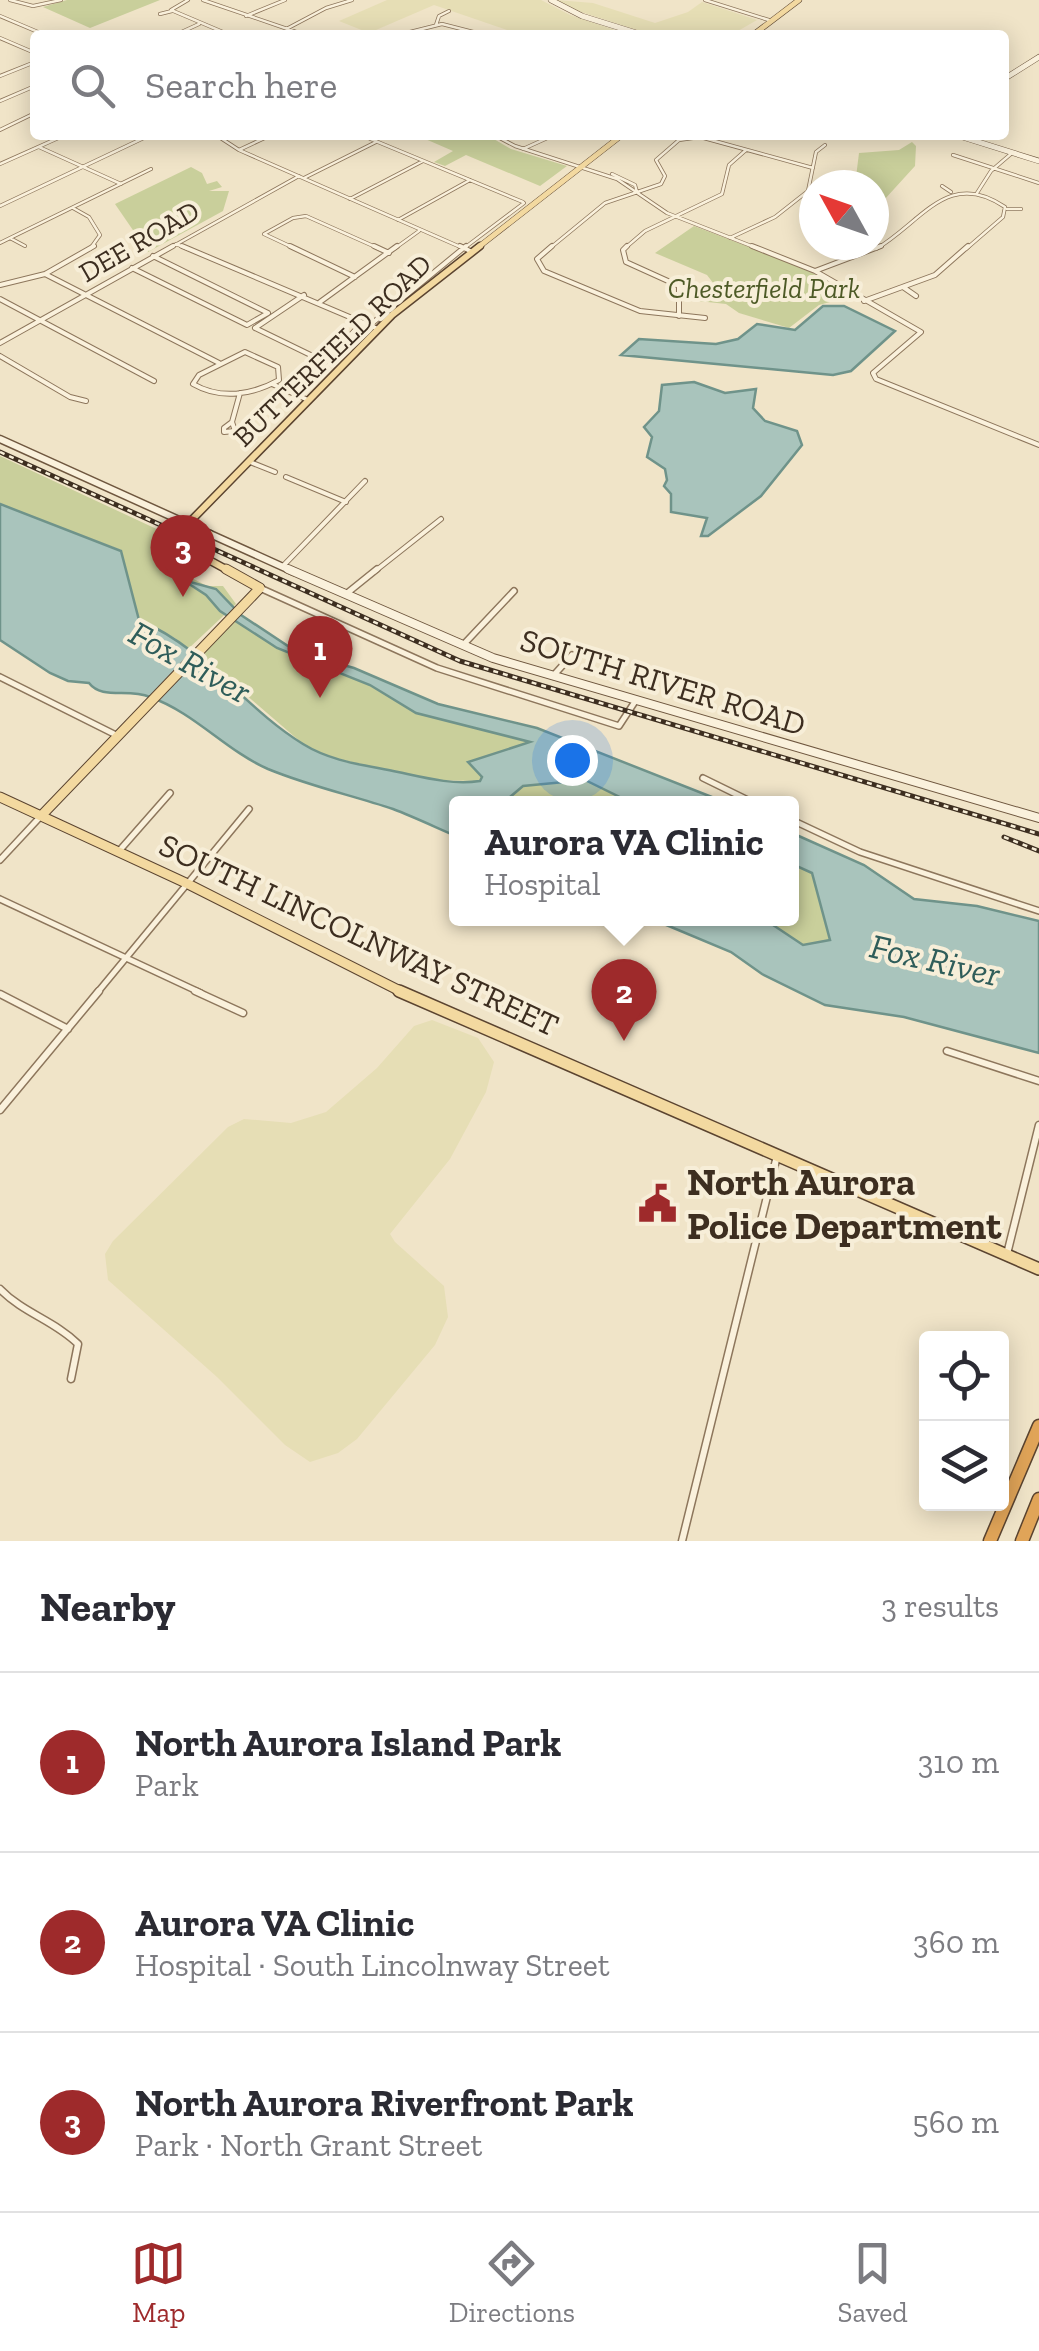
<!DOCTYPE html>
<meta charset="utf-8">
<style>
:root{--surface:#fff;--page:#f7f7f7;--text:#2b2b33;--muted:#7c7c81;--line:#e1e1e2;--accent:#9e2a2b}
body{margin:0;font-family:"Zilla Slab",serif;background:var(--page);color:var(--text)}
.controls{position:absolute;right:30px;bottom:30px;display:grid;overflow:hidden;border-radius:10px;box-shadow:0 5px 25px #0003}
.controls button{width:90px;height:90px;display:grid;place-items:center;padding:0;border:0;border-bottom:2px solid var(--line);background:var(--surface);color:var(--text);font:50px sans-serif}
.compass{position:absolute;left:799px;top:170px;width:90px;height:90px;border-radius:50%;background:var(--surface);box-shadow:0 5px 25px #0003;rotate:310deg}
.you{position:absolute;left:572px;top:760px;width:35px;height:35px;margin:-25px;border:8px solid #fff;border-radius:50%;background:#1a73e8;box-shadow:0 0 0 15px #1a73e833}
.badge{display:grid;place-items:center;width:65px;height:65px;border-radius:50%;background:var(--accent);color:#fff;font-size:32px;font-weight:700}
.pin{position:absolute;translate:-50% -82px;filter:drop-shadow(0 2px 5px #0008)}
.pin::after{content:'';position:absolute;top:52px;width:35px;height:30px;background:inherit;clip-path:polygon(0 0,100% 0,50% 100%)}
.popup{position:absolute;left:449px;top:796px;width:350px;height:130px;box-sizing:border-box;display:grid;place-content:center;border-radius:10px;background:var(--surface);filter:drop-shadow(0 2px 8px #0005);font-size:32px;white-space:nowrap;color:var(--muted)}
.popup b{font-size:38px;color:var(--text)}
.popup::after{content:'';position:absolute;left:50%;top:100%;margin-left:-20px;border:20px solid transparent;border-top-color:var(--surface)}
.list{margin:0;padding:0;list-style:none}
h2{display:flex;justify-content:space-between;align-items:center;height:130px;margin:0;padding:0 40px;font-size:42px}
h2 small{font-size:32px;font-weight:400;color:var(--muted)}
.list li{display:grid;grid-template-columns:65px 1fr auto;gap:30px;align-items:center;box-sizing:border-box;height:180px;padding:0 40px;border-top:2px solid var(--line)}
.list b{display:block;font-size:38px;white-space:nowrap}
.list p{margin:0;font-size:32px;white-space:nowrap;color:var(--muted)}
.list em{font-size:32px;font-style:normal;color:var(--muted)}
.icon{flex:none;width:55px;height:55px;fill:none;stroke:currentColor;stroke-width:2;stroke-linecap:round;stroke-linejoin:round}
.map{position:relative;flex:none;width:1039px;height:1541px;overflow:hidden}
.search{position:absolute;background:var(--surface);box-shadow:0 5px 25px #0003;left:30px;right:30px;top:30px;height:110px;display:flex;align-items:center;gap:25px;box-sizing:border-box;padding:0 35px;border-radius:10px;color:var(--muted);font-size:38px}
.sheet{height:670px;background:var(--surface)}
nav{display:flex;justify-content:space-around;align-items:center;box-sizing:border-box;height:140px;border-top:2px solid var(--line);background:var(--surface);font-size:28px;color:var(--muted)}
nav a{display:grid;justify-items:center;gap:5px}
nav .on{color:var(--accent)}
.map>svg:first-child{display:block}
.farmland{fill:#e6deb5}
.green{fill:#c9cf9b}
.water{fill:#a9c4bc;stroke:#6f938a;stroke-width:2.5}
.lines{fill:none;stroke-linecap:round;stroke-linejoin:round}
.street-far3-casing{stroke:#8d765c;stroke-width:4}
.street-far2-casing{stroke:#8d765c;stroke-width:6}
.street-far1-casing{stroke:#8d765c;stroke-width:8}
.street-casing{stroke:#8d765c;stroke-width:9}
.secondary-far2-casing{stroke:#6f573f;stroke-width:6}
.secondary-far1-casing{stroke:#6f573f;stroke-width:9}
.secondary-casing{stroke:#6f573f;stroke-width:10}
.primary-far3-casing{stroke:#5b4430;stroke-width:6}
.primary-far2-casing{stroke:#5b4430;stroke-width:9}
.primary-far1-casing{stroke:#5b4430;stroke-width:11}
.primary-casing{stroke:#5b4430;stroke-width:14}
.highway-casing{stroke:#5b4430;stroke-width:15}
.street-far3{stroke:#faf1dc;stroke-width:2.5}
.street-far2{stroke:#faf1dc;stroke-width:4}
.street-far1{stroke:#faf1dc;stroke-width:5}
.street{stroke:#faf1dc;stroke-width:6}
.secondary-far2{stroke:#faf1dc;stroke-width:5}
.secondary-far1{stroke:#faf1dc;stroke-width:6}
.secondary{stroke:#faf1dc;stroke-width:8}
.primary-far3{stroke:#f3d9a0;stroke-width:5}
.primary-far2{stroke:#f3d9a0;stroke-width:6}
.primary-far1{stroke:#f3d9a0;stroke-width:9}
.primary{stroke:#f3d9a0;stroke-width:11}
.highway{stroke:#e0a458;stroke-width:12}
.rail-casing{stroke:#3d2e20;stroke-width:5}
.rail{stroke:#f7eed8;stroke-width:2.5;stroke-dasharray:5;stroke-linecap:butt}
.labels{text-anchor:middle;stroke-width:8;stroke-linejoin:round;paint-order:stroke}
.far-street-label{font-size:28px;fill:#3d2e20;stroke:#f7eed8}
.far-park-label{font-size:28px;font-style:italic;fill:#4d5a26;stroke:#f7eed8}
.street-label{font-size:32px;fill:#3d2e20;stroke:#f7eed8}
.water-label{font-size:35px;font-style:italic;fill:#2f5d5a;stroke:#f7eed8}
.near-poi-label{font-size:38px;font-weight:bold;fill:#3d2e20;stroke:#f7eed8;text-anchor:start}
</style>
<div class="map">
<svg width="1039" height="1541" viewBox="0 0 1039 1541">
<rect width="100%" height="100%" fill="#f0e4c8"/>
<path class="farmland" d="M387 0H541L570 15 630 35H522L434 5 369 33 339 21Z
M556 0 593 3 655 23 688 12 702 2 757 20 731 35H652L572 9Z
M432 1020 478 1038 494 1062 486 1092 450 1159 390 1234 395 1242 444 1286 448 1317 435 1345 357 1439 338 1453 310 1462 285 1445 217 1377 108 1280 105 1254 113 1241 228 1127 244 1119 291 1123 326 1112 377 1068 414 1026Z"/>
<path class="green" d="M67 0H160L90 28 43 7Z
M416 135H487L511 149 567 166 540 186 466 155 445 166 434 162 453 151Z
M912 142 916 146 915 166 874 211V185H855L859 153 899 150Z
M191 167 202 173 207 184 217 181 222 187 209 191H229L223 211 148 252 115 204Z
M694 226 804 268 852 296 819 305 789 328 739 313 726 304 689 300 690 294 720 292 707 275 655 253Z
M0 456 163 532 161 548 173 555 163 563 207 586H223L236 604 188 649 175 638 139 620 121 550 0 504Z
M237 619 277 648 370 685 416 713 489 728 530 742 468 762 482 776 481 781 429 780 330 757 303 744 201 656Z
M585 780 632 803 503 804 523 786Z
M792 864 812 873 830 940 803 946 764 919 792 918Z"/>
<path class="water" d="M823 306H844L895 331 851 371 833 375 621 355 639 339 716 344 738 339 757 324 795 330Z
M694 382 725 393 756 389 753 408 765 421 797 431 802 445 761 496 708 536H701L707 518 671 512V494L664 486 667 480 665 469 647 457 652 437 644 427 659 411 662 385Z
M0 504 121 551 139 620C207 649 243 707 303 744 332 762 365 765 398 772 426 778 452 785 480 781L482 777 468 762 530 742 416 713 370 685 277 648 220 611 206 595 183 580 216 589 241 615 297 652 354 668 438 704 537 728 727 803H632L585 780 523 786 503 803 456 804V836C435 827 414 817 393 809 351 795 309 786 268 769 225 750 195 713 150 697 128 688 102 700 89 683L68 681 50 673 0 640Z
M792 833 864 865 914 899 977 906 1039 921V1053L904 1017 825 1005 762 974 731 952 652 919H764L803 945 830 940 812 873 792 864Z"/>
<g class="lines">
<defs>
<path id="street-far3" d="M10 0 33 6 61 0
M188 0 171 10 230 35
M203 0 305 35
M705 0 772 21
M160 14 172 11
M0 16 45 35
M246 16 285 0
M436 25 439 16 449 11
M175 35 199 24
M275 35 326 8 352 0
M398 35 442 24 485 35
M0 38 35 53
M0 76 35 62
M0 101 35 86
M0 130 35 113
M216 135 239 150 465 249
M361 135 523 202
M494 135 515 146 617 179 667 213 759 249
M39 147 121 184
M523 149 554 135
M239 150 271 135
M953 155 1039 183
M0 164 65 135
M612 174 635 185 637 192
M304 178 376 142
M942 186 951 192
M977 193 991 171 1012 153
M350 199 423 161
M0 206 150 135
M73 208 89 217 100 235 90 249
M1007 209H1021
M398 220 470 180
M10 238 25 246
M730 238 775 217 808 191 816 152 825 145
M0 243 151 169
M176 244 188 249
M168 249 299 176
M296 249 264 234 293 218 306 216 380 249
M394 249 419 231
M463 249 524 203
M549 249 605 203 661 184 665 176 656 160 679 140 700 137 813 168
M624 249 645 231 722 194 729 165 746 150
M876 249C922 222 948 168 1005 207L1003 217 966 249"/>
<path id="street-far2" d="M182 246 378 329
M290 246 355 277
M374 246 389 253
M460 246 470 251
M552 246 537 259 544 271 640 311 705 318
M627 246 623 250 626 262 679 286V316
M752 246 815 271 921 332 873 373 876 379 1039 445
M132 268 247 325 268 313 153 256
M815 271 881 246
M45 274 219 363
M0 285 45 274 94 246
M903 287 916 296
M0 299 154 381
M864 301 935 275 968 246
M320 302 397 246
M370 325 466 246
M255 328 325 362 362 323
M255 328 304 295
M0 343 173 246
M245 352 278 367 279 380C252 395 221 400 193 384L199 375Z
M0 356 70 397 86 401
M272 384 308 400
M232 422 235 431 224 432V428Z
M232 422 240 393
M250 462 275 472
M286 477 346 502
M282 567 365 481
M374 572 441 519"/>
<path id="street-far1" d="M260 588 437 668 619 726 636 700
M346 594 377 569
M464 644 514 591
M553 676 572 655
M0 677 118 736
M703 778 756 804
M792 820 860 852 1039 911
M119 851 170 793
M0 860 41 816
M0 899 201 993
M97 993 249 809"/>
<path id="street" d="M195 991 243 1013
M0 994 68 1029
M947 1051 1039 1081
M0 1110 99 991
M1007 1254 1039 1125
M0 1289C23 1313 55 1321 78 1344L71 1379
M682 1541 777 1156"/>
<path id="secondary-far2" d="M551 0 582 16 643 35
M1004 79 1039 57
M956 135 1039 161"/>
<path id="secondary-far1" d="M0 439 294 572"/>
<path id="secondary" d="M288 569 493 658 1039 818"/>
<path id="primary-far3" d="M753 35 799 0
M476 249 622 135"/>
<path id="primary-far2" d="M177 535 392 315 480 246
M177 535 173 538 175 547 194 558
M177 535 187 548 231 572
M183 542 196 534H210"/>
<path id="primary-far1" d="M0 797 188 884 404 993
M41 816 260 588 226 569"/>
<path id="primary" d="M399 991 1039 1269"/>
<path id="highway" d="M990 1541 1039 1426
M1022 1541 1039 1499"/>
</defs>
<use href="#street-far3" class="street-far3-casing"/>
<use href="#street-far2" class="street-far2-casing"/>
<use href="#street-far1" class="street-far1-casing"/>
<use href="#street" class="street-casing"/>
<use href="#secondary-far2" class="secondary-far2-casing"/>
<use href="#secondary-far1" class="secondary-far1-casing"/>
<use href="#secondary" class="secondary-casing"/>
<use href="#primary-far3" class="primary-far3-casing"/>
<use href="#primary-far2" class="primary-far2-casing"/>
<use href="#primary-far1" class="primary-far1-casing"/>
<use href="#primary" class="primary-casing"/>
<use href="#highway" class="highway-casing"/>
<use href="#street-far3" class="street-far3"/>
<use href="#street-far2" class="street-far2"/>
<use href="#street-far1" class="street-far1"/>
<use href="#street" class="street"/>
<use href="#secondary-far2" class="secondary-far2"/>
<use href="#secondary-far1" class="secondary-far1"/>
<use href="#secondary" class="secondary"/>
<use href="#primary-far3" class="primary-far3"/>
<use href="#primary-far2" class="primary-far2"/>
<use href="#primary-far1" class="primary-far1"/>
<use href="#primary" class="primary"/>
<use href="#highway" class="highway"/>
<defs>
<path id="rail" d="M0 452 460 661 1039 834
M1004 837 1039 851"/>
</defs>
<use href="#rail" class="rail-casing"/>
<use href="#rail" class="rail"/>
</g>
<defs>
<symbol id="civic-bare" viewBox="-9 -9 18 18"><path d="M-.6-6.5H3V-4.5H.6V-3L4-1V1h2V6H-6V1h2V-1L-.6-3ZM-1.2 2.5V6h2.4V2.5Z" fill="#9e2a2b" stroke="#f7eed8" stroke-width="2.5" paint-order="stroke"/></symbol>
</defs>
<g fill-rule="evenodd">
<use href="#civic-bare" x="630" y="1176" width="55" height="55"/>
</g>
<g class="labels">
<g class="far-street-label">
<text transform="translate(139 241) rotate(-30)" y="10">DEE ROAD</text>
<text transform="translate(332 350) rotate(-44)" y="10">BUTTERFIELD ROAD</text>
</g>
<g class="far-park-label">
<text x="764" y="298">Chesterfield Park</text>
</g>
<g class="street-label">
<text transform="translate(663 682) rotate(17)" y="11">SOUTH RIVER ROAD</text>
<text transform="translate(359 935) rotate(25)" y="11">SOUTH LINCOLNWAY STREET</text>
</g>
<g class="water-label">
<text transform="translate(190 662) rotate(29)" y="12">Fox River</text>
<text transform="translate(935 960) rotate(13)" y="12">Fox River</text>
</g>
<g class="near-poi-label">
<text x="687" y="1195">North Aurora<tspan x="687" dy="44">Police Department</tspan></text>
</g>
</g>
</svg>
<div class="controls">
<button><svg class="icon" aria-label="locate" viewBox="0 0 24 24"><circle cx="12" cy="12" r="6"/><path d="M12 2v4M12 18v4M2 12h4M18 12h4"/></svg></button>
<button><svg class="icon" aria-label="layers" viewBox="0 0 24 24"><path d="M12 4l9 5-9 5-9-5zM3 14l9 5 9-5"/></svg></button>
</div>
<svg class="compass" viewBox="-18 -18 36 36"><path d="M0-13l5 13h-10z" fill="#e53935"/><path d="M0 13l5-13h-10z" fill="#7c7c81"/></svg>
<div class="you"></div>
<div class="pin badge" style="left:320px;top:698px">1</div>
<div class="pin badge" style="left:624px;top:1041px">2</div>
<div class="popup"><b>Aurora VA Clinic</b>Hospital</div>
<div class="pin badge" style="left:183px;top:597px">3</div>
<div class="search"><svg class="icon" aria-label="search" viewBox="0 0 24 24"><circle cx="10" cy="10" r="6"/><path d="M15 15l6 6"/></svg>Search here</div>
</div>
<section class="sheet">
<h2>Nearby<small>3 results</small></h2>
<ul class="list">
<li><span class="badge">1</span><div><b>North Aurora Island Park</b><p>Park</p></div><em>310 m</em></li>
<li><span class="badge">2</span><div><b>Aurora VA Clinic</b><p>Hospital · South Lincolnway Street</p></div><em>360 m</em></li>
<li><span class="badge">3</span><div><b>North Aurora Riverfront Park</b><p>Park · North Grant Street</p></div><em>560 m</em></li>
</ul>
</section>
<nav>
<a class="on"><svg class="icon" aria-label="map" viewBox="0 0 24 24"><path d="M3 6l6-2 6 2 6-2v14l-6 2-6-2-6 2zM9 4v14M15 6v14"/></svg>Map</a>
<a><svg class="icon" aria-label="directions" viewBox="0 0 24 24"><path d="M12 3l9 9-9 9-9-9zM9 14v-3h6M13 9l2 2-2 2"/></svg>Directions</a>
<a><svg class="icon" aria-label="saved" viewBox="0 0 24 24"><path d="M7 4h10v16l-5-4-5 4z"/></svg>Saved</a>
</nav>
